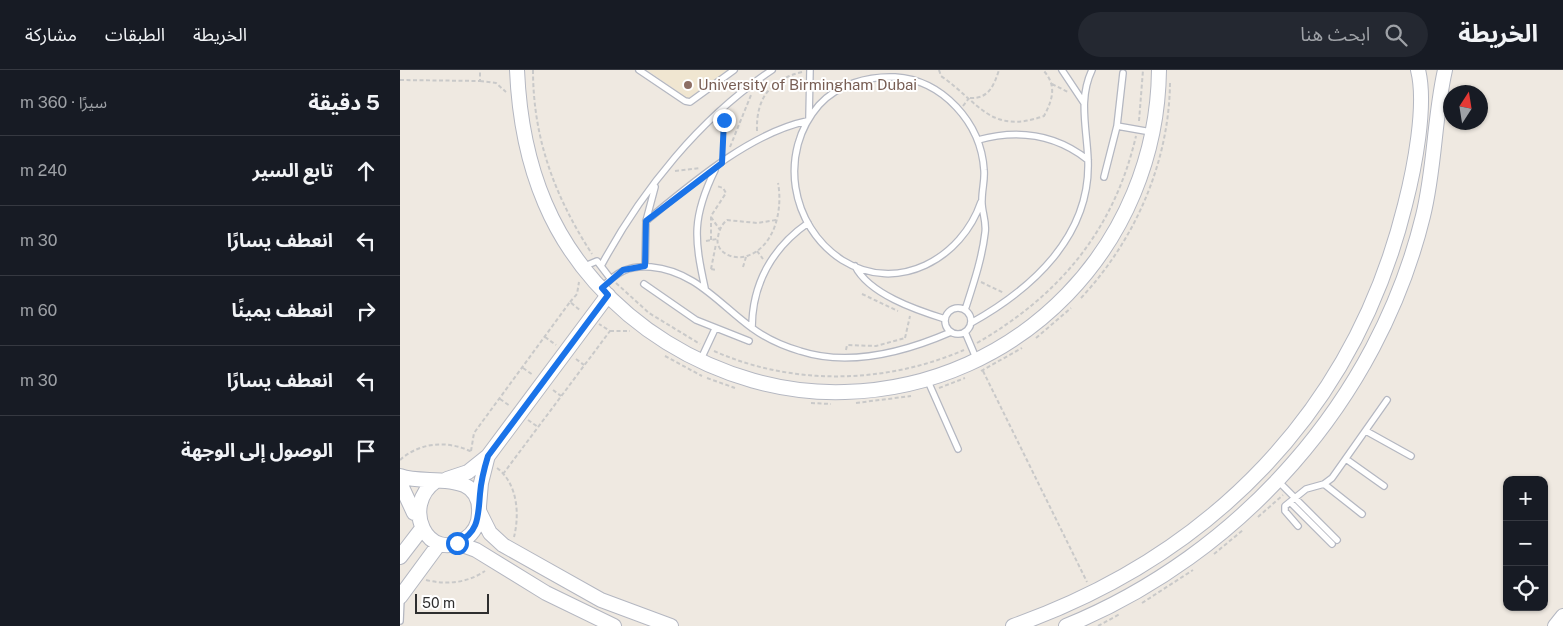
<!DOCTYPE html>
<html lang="ar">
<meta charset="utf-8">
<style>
:root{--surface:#171b24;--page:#242831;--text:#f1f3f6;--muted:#9ea1a6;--line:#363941}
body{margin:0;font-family:"Public Sans","Noto Sans Arabic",sans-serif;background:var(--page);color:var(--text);direction:rtl}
.controls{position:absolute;right:15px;bottom:15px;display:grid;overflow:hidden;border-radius:10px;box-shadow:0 1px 4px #0004}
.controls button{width:45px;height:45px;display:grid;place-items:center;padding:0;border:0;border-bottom:1px solid var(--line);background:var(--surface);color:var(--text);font:25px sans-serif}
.compass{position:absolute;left:1043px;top:15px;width:45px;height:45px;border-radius:50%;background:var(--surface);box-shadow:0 1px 4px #0004;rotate:12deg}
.scale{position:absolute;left:15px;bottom:12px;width:74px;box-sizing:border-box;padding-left:5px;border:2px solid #2e2e2e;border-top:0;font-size:14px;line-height:18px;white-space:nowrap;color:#2e2e2e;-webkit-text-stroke:4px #fff;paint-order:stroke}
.stop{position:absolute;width:15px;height:15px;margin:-11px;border:4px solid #1a73e8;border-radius:50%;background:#fff}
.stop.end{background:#1a73e8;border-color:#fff;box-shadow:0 1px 5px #0008}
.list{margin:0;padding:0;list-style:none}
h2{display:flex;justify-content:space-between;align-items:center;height:65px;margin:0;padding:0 20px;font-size:21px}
h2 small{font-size:16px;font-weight:400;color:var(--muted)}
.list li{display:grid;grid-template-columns:32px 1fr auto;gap:15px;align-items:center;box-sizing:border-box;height:70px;padding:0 20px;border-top:1px solid var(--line)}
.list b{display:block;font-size:19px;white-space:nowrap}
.list em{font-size:16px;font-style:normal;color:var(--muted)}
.icon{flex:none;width:28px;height:28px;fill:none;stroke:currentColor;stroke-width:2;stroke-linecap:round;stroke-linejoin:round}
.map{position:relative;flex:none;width:1163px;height:556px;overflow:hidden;direction:ltr}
header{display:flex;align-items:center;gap:30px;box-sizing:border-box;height:70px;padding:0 25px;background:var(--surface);border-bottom:1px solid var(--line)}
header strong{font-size:24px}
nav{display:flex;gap:28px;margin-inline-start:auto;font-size:18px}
.search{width:350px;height:45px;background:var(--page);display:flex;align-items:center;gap:12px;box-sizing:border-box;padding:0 18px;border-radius:28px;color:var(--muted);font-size:19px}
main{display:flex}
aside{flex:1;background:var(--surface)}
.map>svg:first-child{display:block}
.education{fill:#f0e6d1}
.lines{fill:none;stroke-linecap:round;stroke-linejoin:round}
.service-casing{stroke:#b4b7c1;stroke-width:8}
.tertiary-casing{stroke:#b4b7c1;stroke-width:16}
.path{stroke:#c9c9c9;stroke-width:2;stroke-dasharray:4 2.5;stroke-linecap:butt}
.service{stroke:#fff;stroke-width:5.5}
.tertiary{stroke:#fff;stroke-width:14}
.route{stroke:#1a73e8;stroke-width:6}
.education-dot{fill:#8d6e63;stroke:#fff;stroke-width:2}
.labels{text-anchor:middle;stroke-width:4;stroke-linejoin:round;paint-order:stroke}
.education-label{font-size:15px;fill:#785e54;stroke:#fff;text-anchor:start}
</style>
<header>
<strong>الخريطة</strong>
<div class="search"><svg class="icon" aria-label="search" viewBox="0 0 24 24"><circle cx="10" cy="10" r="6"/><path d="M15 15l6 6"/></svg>ابحث هنا</div>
<nav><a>الخريطة</a><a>الطبقات</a><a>مشاركة</a></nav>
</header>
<main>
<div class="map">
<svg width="1163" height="556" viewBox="0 0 1163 556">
<rect width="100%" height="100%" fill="#efe9e1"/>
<path class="education" d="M247 0H327L290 30Z"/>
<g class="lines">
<defs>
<path id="service" d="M239 0 285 31 290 32 334 0
M662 0 684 33
M409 48 410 0
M717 56 751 62
M578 70C618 59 655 64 688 90
M704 107 717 56 723 3
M246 151C291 114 350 63 407 51
M185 196 197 191 210 208
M201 196C242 120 300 48 372 0
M245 196 246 151 255 117
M455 196C469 224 516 240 545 249
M244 214 296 250 349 271
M202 218C216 202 229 195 251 197 295 201 319 234 352 258 367 269 383 276 400 281 449 297 505 282 551 262
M305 218C294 168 292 147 315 100
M545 251a13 13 0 1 1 26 0a13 13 0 1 1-26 0Z
M565 240C573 215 582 189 585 163 587 151 581 140 582 130 582 119 585 110 584 100 581 53 543 10 495 7 468 6 438 14 419 35 378 82 390 156 442 190 498 225 562 188 581 132
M571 253C632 219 691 166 688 90 687 59 678 29 692 0
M352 258C352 214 372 178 408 153
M565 262 576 288
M301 289 315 259
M527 309 558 379
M966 361 1011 386
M946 389 984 416
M878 411 937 470
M924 414 962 444
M890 432 932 474
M898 456 885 441V436L906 419 924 414 932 408 987 330
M0 551 1 528"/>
<path id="tertiary" d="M117 0C119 46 127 91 145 133 194 249 321 326 445 322 621 317 757 174 759 0
M0 406C25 416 82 398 79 443 79 453 74 463 65 469 28 494 0 436 36 411
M47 409 68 402 88 386 208 225
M0 413 14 443
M79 436 81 413 87 389
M80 443 90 463 103 475 201 530 271 556
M57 473 76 480 146 523 214 556
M0 487 20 461
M0 527 39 474
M613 556C811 486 954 341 1005 135 1014 100 1027 35 1018 0
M666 556C840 485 978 330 1023 146 1035 98 1034 48 1045 0
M1155 556 1163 546"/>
</defs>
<use href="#service" class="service-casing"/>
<use href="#tertiary" class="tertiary-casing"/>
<path class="path" d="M133 0C133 69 155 127 192 184
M539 0 541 6C580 33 590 65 644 46 653 29 657 15 643 0
M0 10 80 11V0
M80 11 96 13 106 22
M652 14 668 22
M570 28C589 29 594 15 599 0
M563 36 569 28
M739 51 743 0
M357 61C356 28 370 10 402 2
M330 77 351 25
M322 83 324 48
M275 101 300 98
M311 147 320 160
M376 150 357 153 327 150C322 154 319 160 318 167 314 182 334 191 347 186 375 177 383 139 378 113
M311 170V146L326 123 323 118 317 116
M306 171 317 169
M357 181 363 189
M343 197 346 187
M311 199 316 174
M311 199 317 200
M581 212 604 223
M216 213 249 243 300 274
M462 224 498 241
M681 228C735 170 769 93 770 13
M170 232 177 224 179 212
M210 261H230
M145 267 156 275
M505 268 510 246
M636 268 671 238
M577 273C660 225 714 160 736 66
M446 280 447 275 476 276 505 268
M314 281C393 316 485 314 564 280
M265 286 302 306
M176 289 184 295
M123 298 133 305
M581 301 622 278
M583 301 687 512
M307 308 335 318
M539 318 565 308
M153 320 161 326
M100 329 110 336
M411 333 431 334
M456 333 511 326
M128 350 138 357
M71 381 74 363 170 232 181 241
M0 390C20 372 48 370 72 382
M97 398C117 413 120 443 114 467
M103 404 210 261 199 254
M858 447 883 425
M814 484 843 460
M26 510C47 515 67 513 85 501
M742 533 793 500
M698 556 720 544"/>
<use href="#service" class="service"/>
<use href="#tertiary" class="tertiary"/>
</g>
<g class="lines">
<path class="route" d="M57 473C79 462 78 447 80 424 81 411 84 399 88 386L208 225 202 218 223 200 245 196 246 151 322 93 324 50"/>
</g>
<circle class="education-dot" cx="288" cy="15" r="5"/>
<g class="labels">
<g class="education-label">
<text x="298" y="20">University of Birmingham Dubai</text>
</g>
</g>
</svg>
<div class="controls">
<button>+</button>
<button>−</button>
<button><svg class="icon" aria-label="locate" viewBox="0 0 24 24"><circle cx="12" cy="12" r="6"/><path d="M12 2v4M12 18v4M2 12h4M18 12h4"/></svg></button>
</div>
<svg class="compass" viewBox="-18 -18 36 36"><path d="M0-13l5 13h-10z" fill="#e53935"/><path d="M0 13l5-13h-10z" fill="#9ea1a6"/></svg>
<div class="scale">50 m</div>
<div class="stop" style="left:57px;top:473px"></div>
<div class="stop end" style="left:324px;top:50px"></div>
</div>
<aside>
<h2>5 دقيقة<small>سيرًا · 360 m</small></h2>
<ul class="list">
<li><svg class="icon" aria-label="ahead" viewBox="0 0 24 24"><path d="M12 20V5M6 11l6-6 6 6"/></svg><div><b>تابع السير</b></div><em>240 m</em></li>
<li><svg class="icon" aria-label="left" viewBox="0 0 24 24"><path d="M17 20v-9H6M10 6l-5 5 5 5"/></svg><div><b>انعطف يسارًا</b></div><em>30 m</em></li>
<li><svg class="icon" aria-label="right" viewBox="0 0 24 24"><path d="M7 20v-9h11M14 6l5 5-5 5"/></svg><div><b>انعطف يمينًا</b></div><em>60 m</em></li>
<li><svg class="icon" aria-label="left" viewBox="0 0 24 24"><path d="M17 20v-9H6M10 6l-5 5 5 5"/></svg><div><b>انعطف يسارًا</b></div><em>30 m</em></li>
<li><svg class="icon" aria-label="arrive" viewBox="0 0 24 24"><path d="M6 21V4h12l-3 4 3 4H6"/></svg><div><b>الوصول إلى الوجهة</b></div></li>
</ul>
</aside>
</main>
